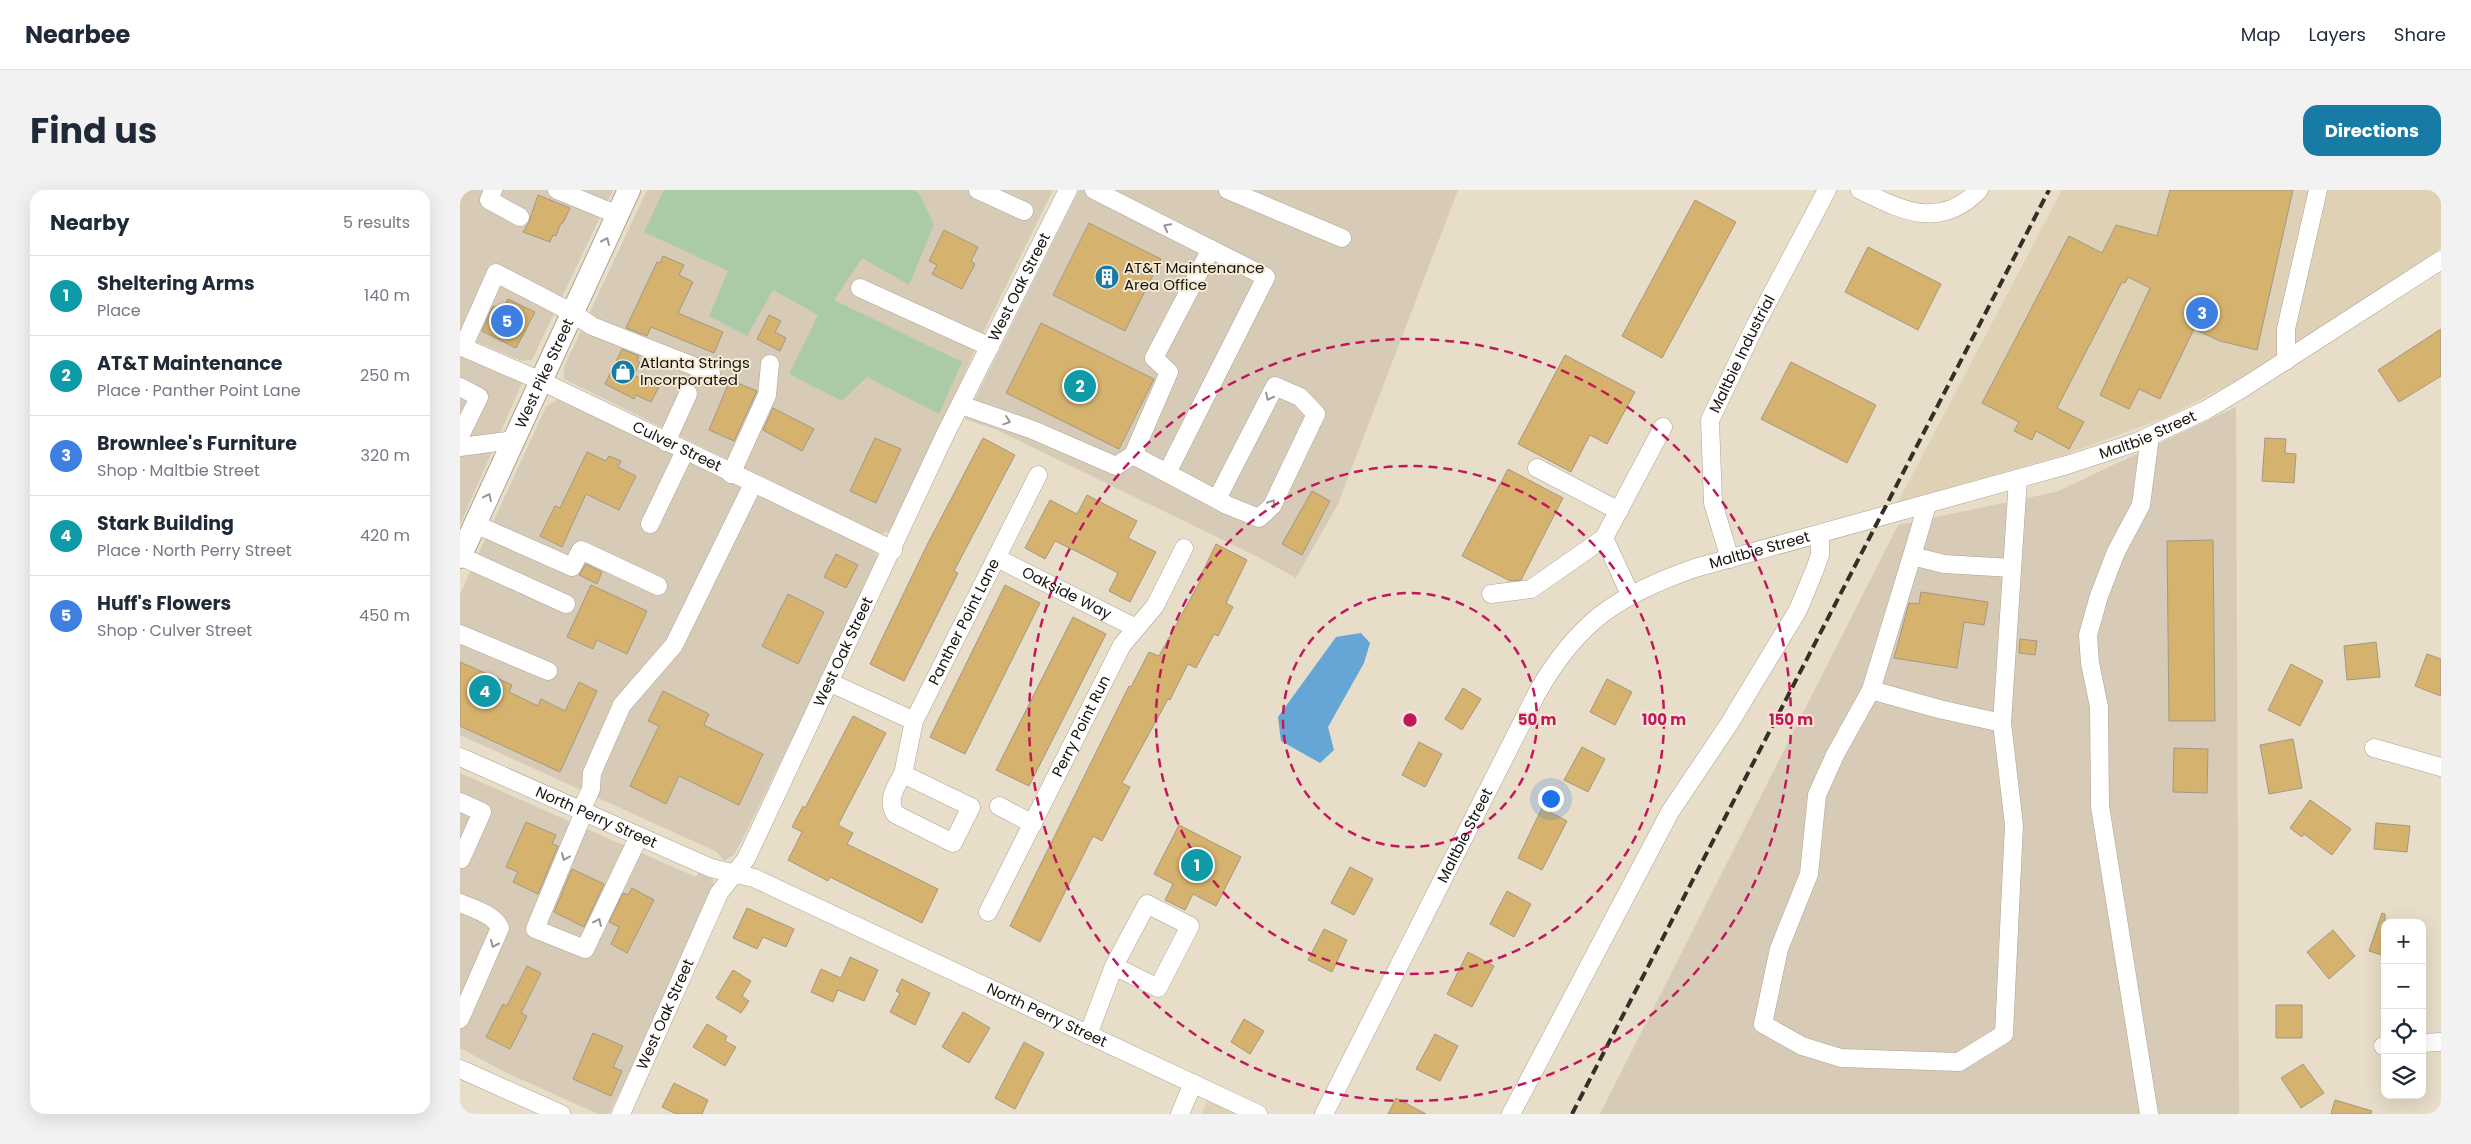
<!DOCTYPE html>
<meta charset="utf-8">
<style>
:root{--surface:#fff;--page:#f2f2f3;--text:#1f2937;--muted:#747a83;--line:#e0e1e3;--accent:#177ba6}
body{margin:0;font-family:Poppins,sans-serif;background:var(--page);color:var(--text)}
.controls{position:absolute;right:15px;bottom:15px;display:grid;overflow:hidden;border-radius:10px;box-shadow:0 5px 20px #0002}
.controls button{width:45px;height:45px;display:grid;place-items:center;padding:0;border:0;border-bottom:1px solid var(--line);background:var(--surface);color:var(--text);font:25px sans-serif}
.you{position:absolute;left:1090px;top:608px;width:18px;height:18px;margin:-12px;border:4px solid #fff;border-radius:50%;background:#1a73e8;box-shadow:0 0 0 8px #1a73e833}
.badge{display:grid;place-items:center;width:32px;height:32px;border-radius:50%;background:var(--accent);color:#fff;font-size:16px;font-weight:700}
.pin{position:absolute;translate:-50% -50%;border:2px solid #fff;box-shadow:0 1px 5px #0006}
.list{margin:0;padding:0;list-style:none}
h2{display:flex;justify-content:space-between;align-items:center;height:65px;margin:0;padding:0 20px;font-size:21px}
h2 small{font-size:16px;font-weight:400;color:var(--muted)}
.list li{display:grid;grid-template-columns:32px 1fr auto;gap:15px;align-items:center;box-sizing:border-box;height:80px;padding:0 20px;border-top:1px solid var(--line)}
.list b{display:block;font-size:19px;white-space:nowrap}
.list p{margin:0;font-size:16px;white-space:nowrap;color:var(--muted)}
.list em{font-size:16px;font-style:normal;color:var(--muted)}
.icon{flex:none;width:28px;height:28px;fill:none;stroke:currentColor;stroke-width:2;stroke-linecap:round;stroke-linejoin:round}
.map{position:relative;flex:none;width:1981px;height:924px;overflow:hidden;border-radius:15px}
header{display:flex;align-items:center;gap:30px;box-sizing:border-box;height:70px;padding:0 25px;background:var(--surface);border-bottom:1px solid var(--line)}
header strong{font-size:24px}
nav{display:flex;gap:28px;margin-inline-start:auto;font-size:18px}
.intro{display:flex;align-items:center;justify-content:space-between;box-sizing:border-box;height:120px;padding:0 30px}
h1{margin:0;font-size:35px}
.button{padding:12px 22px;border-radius:15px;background:var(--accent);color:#fff;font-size:18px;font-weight:700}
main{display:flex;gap:30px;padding:0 30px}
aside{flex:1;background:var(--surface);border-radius:15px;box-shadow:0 5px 20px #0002}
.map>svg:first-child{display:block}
.commercial{fill:#d7cbb8}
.built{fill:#dfd1b6}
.green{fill:#abcaa7}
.water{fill:#65a6d6}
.building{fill:#d5b26d;stroke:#a29884}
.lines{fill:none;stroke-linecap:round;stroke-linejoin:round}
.minor-casing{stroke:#ada38f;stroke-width:19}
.major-casing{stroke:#ada38f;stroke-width:24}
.minor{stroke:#fff;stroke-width:18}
.major{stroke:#fff;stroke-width:22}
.rail{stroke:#353027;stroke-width:4;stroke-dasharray:10 5;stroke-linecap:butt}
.oneway{stroke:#979592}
.ring{fill:none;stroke:#c2185b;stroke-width:2.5;stroke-dasharray:9 6}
.labels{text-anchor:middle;stroke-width:4;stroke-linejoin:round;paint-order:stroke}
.poi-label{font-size:15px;fill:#17140c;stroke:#f5ead5;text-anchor:start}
.street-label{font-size:15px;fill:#17140c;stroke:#f5ead5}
.centre{fill:#c2185b;stroke:#f5ead5;stroke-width:2.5}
.ring-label{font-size:15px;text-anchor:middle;font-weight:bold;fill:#c2185b;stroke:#f5ead5;stroke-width:4;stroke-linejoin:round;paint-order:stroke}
</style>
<header>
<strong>Nearbee</strong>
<nav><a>Map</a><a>Layers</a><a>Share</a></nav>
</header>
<div class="intro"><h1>Find us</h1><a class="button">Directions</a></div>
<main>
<aside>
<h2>Nearby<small>5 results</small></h2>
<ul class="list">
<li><span class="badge" style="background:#0f9aa8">1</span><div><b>Sheltering Arms</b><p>Place</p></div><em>140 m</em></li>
<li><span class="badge" style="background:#0f9aa8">2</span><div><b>AT&amp;T Maintenance</b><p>Place · Panther Point Lane</p></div><em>250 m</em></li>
<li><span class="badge" style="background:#3f7fe0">3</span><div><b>Brownlee's Furniture</b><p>Shop · Maltbie Street</p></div><em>320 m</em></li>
<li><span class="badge" style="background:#0f9aa8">4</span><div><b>Stark Building</b><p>Place · North Perry Street</p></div><em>420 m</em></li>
<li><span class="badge" style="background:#3f7fe0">5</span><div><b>Huff's Flowers</b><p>Shop · Culver Street</p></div><em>450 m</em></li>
</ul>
</aside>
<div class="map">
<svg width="1981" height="924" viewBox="0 0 1981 924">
<rect width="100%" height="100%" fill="#e8ddc8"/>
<path class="commercial" d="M0 0H153L72 170 62 171 0 145Z
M187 0H593L523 143 439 328 431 341 419 344 104 189V177Z
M619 0H998L878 314 836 388 802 369 537 240 505 229Z
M0 163 60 190 62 193 0 335Z
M98 209 414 361 417 366V371L363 486 281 652 274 665 264 671 257 662 0 545V404L86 217Z
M1776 217 1779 924H1140L1438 335 1596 302Z
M0 583 236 687 239 682 253 689V698L188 846 149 924H138L47 883 0 858Z"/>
<path class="built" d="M1602 0H1981V58L1875 129 1782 188 1704 228 1604 265 1438 312Z
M748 908 782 924H742Z"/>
<path class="green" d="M204 0H452L459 3 474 35 449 95 402 68 374 110 502 172 479 224 407 187 382 211 329 184 358 125 313 100 287 146 249 126 268 81 184 42Z"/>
<path class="water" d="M901 443 910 453 904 473 868 537 874 560 860 573 821 551 818 527 876 447Z"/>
<path class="building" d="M1710 0H1833L1797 160 1760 151 1734 139 1700 209 1679 199 1669 219 1640 205 1690 98 1668 87 1665 93 1662 92 1597 218 1624 232 1609 259 1576 241 1572 250 1554 241 1559 232 1522 213 1609 46 1642 63 1656 35 1697 46Z
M78 5 110 18 103 33H101L96 46 93 45 90 52 63 42 69 32Z
M1235 10 1276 32 1202 168 1162 146Z
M629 33 701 69 665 141 593 105Z
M484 40 518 57 511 71 515 74 502 99 472 84 477 75 469 71Z
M1408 57 1481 94 1458 140 1385 102Z
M203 66 224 75 219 85 233 92 218 123 263 142 254 163 191 137 187 146 166 138 197 72 200 73Z
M48 109 75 122 56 158 22 141 33 116 42 121Z
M309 125 321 131 315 142 326 148 320 161 297 149Z
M581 133 694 189 659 259 546 203Z
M1981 139V186L1939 212 1918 180Z
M162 159 179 166 177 171 180 172 174 185 199 197 191 212 176 205 174 209 145 194Z
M1105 165 1175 202 1147 254 1130 245 1111 282 1058 254Z
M1331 172 1416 215 1387 273 1301 229Z
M270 190 297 201 274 251 249 240Z
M313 218 354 239 342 261 303 240Z
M415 248 441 259 416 313 390 301Z
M523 248 555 265 494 381 498 383 444 491 410 474 467 355Z
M1805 248 1826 249 1825 263 1836 264 1834 293 1802 291Z
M127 262 146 271 149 266 161 271 158 277 176 286 159 320 126 304 102 357 80 346 95 316 100 318Z
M1048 279 1103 308 1061 390 1050 391 1002 366Z
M852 301 870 311 842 365 822 354Z
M627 305 677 331 668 348 696 362 670 412 649 401 658 383 624 365 595 351 585 369 565 358 590 310 617 324Z
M1753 350 1755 531H1709L1707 351Z
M756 354 787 370 766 413 773 417 758 446 754 444 736 478 728 474 710 510 708 509 662 593 670 597 642 651 633 646 580 752 550 736 669 496 671 497 689 462 699 466 744 384 742 383Z
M376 364 398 375 386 398 364 387Z
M126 374 142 382 137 394 119 385Z
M131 395 187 421 167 464 137 450 133 459 107 447Z
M545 395 580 413 505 564 470 547Z
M1461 402 1528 412 1524 435 1504 432 1497 478 1434 468 1449 413 1459 414Z
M328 404 364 422 338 474 302 456Z
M613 427 646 444 569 596 536 580Z
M1560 449 1577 451 1575 465 1559 463Z
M1916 452 1920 487 1887 490 1884 456Z
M1967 464 1981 469V506L1955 496Z
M0 472 52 495 49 502 78 516 81 509 105 521 119 492 137 501 100 582 0 536Z
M1831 474 1863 491 1840 536 1808 520Z
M1147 489 1172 502 1155 535 1130 522Z
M1003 498 1021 509 1002 540 985 529Z
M203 501 249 524 244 535 303 564 279 615 219 586 206 614 170 596 199 536 188 531Z
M393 526 426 543 378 635 393 643 387 654 478 699 462 733 370 687 368 691 328 670 342 642 332 637 343 616 345 618Z
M1833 549 1842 598 1809 604 1800 555Z
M959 552 982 564 965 597 942 585Z
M1122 557 1145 569 1128 602 1104 590Z
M1714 558 1748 559 1747 603 1713 602Z
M1850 610 1891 639 1872 665 1844 644 1842 647 1830 638Z
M1082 618 1107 631 1082 680 1058 668Z
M66 632 96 645 92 654 98 656 78 704 53 692 58 682 46 677Z
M1916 633 1950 636 1947 662 1914 659Z
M719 635 781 667 756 716 733 704 725 720 705 710 713 694 694 684Z
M890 677 913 689 894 725 871 713Z
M112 679 144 694 124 737 94 722Z
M172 698 194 710 167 763 151 754 159 737 149 732 163 703 168 705Z
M1047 701 1071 714 1054 747 1030 734Z
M287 718 334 739 326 757 303 747 297 759 273 748Z
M1922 723 1925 724V766L1909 761Z
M864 739 887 750 872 782 848 770Z
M1873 740 1895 766 1869 789 1847 762Z
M1008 762 1034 776 1012 817 987 804Z
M390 767 418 780 404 811 378 800 373 812 351 802 361 779 381 788Z
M67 776 81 783 61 823 67 826 50 859 26 847 43 814 47 816Z
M273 780 291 791 282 806 289 811 281 823 256 808Z
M442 789 470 803 455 835 430 822 440 803 436 801Z
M1816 815H1842V848H1816Z
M503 822 530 838 509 873 482 857Z
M784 829 804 841 790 864 771 852Z
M247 834 267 846 265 851 276 857 265 876 233 857Z
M133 843 163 856 153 877 162 881 151 906 113 889Z
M975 844 998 856 980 891 956 879Z
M564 852 584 863 555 919 535 908Z
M1843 874 1864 903 1841 918 1821 888Z
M214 893 248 910 242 924H216L202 917Z
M936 908 966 924H928Z
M1875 910 1912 921 1911 924H1871Z"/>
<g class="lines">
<defs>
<g id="minor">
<path d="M33 0 29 10 60 27"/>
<path d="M97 0 158 25"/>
<path d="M518 0 564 21"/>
<path d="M634 0 806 87 707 283"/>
<path d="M768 0 882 48"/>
<path d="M1400 0C1443 21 1480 40 1519 0"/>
<path d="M400 98 530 157"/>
<path id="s1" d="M0 156 81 191 433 360"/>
<path d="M3 157 36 83 113 123 132 136 251 183"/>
<path d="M1826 171V139L1858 0"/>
<path d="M0 197 19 207 0 246"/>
<path d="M501 215 573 240 656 276 673 265 709 182 694 168 751 59"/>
<path d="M206 252 228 204"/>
<path d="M0 257 54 250"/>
<path d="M673 265 767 315 799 328 812 316 856 224 840 207 815 196 757 309"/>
<path d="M1077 278 1159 321"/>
<path d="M271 284 307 205 310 174"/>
<path d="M1467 315 1452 366 1484 374 1552 378"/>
<path d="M15 334 112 377 121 360 198 396"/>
<path d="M190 334 225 261"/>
<path d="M0 366 106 414"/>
<path id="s2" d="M537 368 676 438"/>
<path id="s3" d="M1270 369 1253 313 1250 230 1296 134 1367 0"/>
<path d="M1031 404 1071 399 1144 348"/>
<path d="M1170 404 1144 348 1203 237"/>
<path d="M0 444 88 481"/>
<path d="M369 492 454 531"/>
<path d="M1411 500 1452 366"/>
<path d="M1542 533 1479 519 1411 500 1375 565 1357 605 1349 684 1319 759 1303 834 1342 856 1381 868 1499 872 1544 844 1554 635 1542 533 1558 289"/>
<path d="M1914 558 1981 577"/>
<path id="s4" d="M0 567 251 678 294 688 798 924"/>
<path id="s5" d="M443 584C435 598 427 609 435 624L493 653 511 617 443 584 454 531 578 285"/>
<path d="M0 612 22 622 1 669"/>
<path d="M539 616 573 634"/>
<path d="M121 621 131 599 132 583 162 515 214 455 293 294"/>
<path d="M124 622 75 739 125 759 179 646"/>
<path d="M0 713C14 719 33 724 40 738L0 829"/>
<path id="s6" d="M528 722 662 455 695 416 724 358"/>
<path d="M628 845 654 776 698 798 730 736 687 714 654 776"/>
<path d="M1962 853 1981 852"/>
<path d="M1923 856H1925"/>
<path d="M0 879 101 924"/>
<path id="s7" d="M161 924 259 703 286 669 484 247 608 0"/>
<path d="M720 924 733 893"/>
<path id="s8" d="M864 924 1077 503C1118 431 1158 405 1235 378L1607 275 1677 252 1746 220 1786 196 1981 70"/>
<path d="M1051 924 1210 622 1269 534 1338 420 1355 379 1360 365V344"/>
<path d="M1689 924 1640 616 1639 517 1630 473 1628 445 1639 406 1656 362 1681 315 1690 246"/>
</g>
<g id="major">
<path id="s9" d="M0 367 169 0"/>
</g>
</defs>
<use href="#minor" class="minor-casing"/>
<use href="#major" class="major-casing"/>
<use href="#minor" class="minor"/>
<use href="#major" class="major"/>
<path class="rail" d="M1112 924 1589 0"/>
</g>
<defs><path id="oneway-chevron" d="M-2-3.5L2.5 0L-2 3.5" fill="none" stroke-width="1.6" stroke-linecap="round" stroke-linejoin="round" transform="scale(1.25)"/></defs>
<g class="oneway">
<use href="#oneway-chevron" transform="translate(707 37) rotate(-153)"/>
<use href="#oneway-chevron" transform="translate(146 51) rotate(-66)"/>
<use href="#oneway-chevron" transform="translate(809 207) rotate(117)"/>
<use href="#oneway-chevron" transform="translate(547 231) rotate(19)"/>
<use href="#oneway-chevron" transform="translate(28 307) rotate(-65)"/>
<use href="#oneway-chevron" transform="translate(812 313) rotate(-57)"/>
<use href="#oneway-chevron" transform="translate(105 667) rotate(113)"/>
<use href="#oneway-chevron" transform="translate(138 732) rotate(-65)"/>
<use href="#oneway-chevron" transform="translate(34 754) rotate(114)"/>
</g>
<g class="ring">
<circle cx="950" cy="530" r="127"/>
<circle cx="950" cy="530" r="254"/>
<circle cx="950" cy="530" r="381"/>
</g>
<defs>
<symbol id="building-disc" viewBox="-11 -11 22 22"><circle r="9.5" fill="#177ba6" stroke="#f5ead5"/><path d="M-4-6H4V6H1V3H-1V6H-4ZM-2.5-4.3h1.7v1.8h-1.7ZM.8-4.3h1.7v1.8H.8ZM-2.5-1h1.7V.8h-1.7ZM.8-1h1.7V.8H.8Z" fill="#fff"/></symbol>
<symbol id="shop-disc" viewBox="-11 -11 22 22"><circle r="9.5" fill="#177ba6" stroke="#f5ead5"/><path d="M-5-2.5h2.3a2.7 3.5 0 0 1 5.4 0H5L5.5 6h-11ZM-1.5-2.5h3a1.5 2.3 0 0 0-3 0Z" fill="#fff"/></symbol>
</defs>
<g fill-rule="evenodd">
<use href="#building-disc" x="633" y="73" width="28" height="28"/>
<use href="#shop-disc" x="149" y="168" width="28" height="28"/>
</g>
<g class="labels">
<g class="poi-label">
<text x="664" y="83">AT&amp;T Maintenance<tspan x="664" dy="17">Area Office</tspan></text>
<text x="180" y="178">Atlanta Strings<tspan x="180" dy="17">Incorporated</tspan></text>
</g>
<g class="street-label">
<text dy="5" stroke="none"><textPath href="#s7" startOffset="919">West Oak Street</textPath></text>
<text dy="5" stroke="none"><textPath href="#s3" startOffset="215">Maltbie Industrial</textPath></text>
<text dy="5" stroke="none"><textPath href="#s9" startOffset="202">West Pike Street</textPath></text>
<text dy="5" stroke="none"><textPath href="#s8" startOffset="1151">Maltbie Street</textPath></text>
<text dy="5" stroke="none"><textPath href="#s1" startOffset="239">Culver Street</textPath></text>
<text dy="5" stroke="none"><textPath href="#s8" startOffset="746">Maltbie Street</textPath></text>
<text dy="5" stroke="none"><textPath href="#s2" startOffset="78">Oakside Way</textPath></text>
<text dy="5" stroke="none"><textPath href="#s5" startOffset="389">Panther Point Lane</textPath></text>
<text dy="5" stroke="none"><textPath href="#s7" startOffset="514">West Oak Street</textPath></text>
<text dy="5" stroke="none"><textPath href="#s6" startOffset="208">Perry Point Run</textPath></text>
<text dy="5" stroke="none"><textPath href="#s4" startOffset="149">North Perry Street</textPath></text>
<text dy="5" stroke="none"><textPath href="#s8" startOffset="312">Maltbie Street</textPath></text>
<text dy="5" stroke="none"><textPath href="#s7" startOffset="109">West Oak Street</textPath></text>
<text dy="5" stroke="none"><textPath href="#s4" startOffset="642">North Perry Street</textPath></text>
</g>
</g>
<circle cx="950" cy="530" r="8" class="centre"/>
<g class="ring-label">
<text x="1077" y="535">50 m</text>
<text x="1204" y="535">100 m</text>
<text x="1331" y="535">150 m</text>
</g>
</svg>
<div class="controls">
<button>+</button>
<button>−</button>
<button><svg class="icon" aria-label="locate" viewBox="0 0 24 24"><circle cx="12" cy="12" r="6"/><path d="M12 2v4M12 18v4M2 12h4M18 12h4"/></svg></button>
<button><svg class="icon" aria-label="layers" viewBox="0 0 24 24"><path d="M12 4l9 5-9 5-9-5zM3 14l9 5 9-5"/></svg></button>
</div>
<div class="you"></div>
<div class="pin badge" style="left:737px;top:675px;background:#0f9aa8">1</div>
<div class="pin badge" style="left:620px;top:196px;background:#0f9aa8">2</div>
<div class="pin badge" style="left:1742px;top:123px;background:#3f7fe0">3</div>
<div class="pin badge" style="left:25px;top:501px;background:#0f9aa8">4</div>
<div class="pin badge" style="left:47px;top:131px;background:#3f7fe0">5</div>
</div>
</main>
